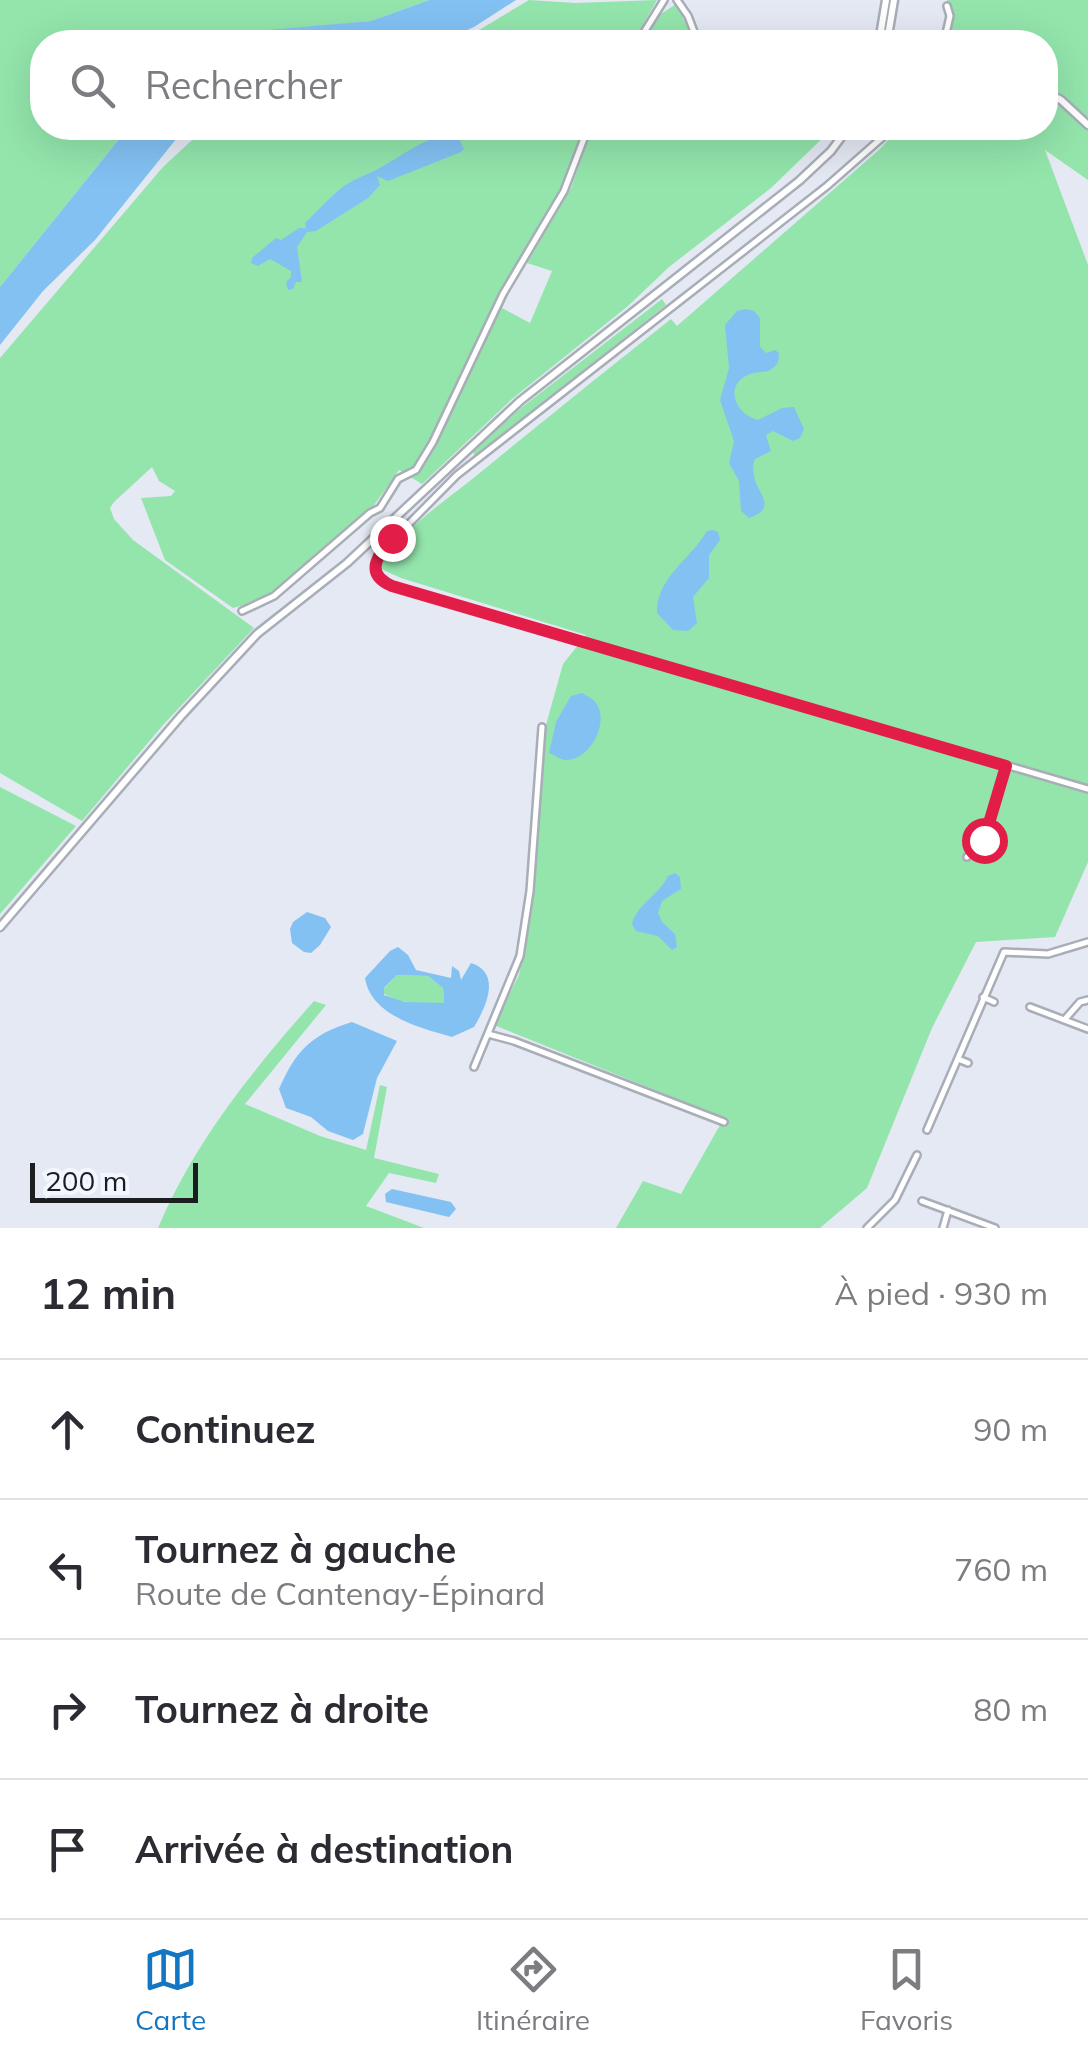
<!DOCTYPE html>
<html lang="fr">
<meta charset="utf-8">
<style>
:root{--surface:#fff;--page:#f2f2f3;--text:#2b2b33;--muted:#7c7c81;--line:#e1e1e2;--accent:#1376c2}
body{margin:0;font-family:Mulish,sans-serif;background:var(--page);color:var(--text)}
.scale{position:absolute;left:30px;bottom:25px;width:168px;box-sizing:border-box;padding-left:10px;border:5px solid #1b1d20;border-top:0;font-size:28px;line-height:35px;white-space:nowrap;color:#1b1d20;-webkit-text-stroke:8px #f2f7ff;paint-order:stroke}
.stop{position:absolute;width:30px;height:30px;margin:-22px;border:8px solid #e11d48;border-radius:50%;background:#fff}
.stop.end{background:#e11d48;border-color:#fff;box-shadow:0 2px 10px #0008}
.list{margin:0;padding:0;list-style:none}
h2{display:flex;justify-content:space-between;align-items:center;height:130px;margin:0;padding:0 40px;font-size:42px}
h2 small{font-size:32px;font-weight:400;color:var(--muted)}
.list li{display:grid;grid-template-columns:65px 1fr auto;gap:30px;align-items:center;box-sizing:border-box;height:140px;padding:0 40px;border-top:2px solid var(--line)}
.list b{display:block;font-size:38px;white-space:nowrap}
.list p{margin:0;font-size:32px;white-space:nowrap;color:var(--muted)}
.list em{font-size:32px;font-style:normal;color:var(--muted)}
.icon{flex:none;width:55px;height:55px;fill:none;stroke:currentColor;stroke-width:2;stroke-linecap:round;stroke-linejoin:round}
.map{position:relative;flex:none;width:1088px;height:1228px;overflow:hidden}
.search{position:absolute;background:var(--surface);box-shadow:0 10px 40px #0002;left:30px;right:30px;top:30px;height:110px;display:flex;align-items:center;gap:25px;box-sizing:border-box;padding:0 35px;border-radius:40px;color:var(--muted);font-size:38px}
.sheet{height:690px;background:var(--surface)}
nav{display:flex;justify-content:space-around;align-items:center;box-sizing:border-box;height:140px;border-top:2px solid var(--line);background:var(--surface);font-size:28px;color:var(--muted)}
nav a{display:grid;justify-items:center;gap:5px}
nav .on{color:var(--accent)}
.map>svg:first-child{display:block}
.green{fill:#93e5ac}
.water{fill:#83c1f3;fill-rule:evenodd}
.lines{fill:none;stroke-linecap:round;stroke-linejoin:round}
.street-casing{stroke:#a8adb7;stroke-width:10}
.secondary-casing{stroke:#a8adb7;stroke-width:11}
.street{stroke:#fff;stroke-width:5}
.secondary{stroke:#fff;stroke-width:6}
.route{stroke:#e11d48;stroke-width:12}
</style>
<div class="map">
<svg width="1088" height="1228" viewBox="0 0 1088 1228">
<rect width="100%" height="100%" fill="#e4e9f4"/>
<path class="green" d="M0 0H429L371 21 255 33 241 42H42V128H128L0 287Z
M529 0 576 3 657 0 633 42H459Z
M947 0H1088V180L1045 150 1088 265V862L1055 937 976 942 932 1028 867 1188 820 1228H616L643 1181 681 1194 724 1118 494 1025 519 975 531 914 541 743 563 664 586 635 401 578 383 570 381 565C400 531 441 504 471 480 537 426 604 372 671 319L677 326 880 149 899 128H1046V42H946L952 22Z
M676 4 695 42H643L661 14Z
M205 128H585L558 200 505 290 509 293 502 308 530 323 552 271 527 263 571 188 592 128H833L771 188 669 267 628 306 512 399 422 484 399 470 372 508 367 509 358 521 266 599 233 608 165 560 141 498 171 496 175 491 159 481 152 467 114 502 110 508 114 519 133 540 254 628 163 725 82 821 0 773V358L163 167Z
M662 299 666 305 475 457 473 452 475 449 521 408Z
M0 787 76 826 0 914Z
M397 975 428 976 443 988 444 1004C424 1005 398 1004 381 992Z
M314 1001 326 1005 245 1104 320 1136 366 1150 380 1085 387 1087 374 1158 439 1174 436 1183 389 1173 366 1206 424 1228H158C195 1141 252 1071 314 1001Z"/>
<path class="water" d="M429 0H516L474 27 440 42H241L255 32 268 30 371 21Z
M128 128H185L95 240 43 291 0 345V287Z
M456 133 464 149 461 152 388 181 377 176 380 185 368 198 316 231 307 232 297 247 302 282H296L293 289 288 290 286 282 291 277V271L270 259 258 266 251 263 252 258 276 238 281 240 299 228H306L305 223C317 212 327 200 340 189 352 180 363 176 376 170 401 157 425 136 456 133Z
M746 309 754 311 760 318V347L766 353 775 350 779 353C778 360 780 362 773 368 766 374 758 371 750 374 722 385 736 415 758 420L782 408 794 407 804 429 800 438 793 441 773 431 766 435 771 451 755 459C744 488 786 505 749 518L741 511 739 481 729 463 734 441 720 400 729 368 725 325 737 311Z
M713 530 718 532 720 540 709 555V578L693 597 697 623 688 631 673 630 657 613C656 578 690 560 707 531Z
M582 693C587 696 592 698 596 703 610 722 590 761 565 760 559 759 555 755 549 753L556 722 571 696Z
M675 873 680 877 681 889 662 901 658 913 662 922 675 934 677 947 672 950 658 936 636 931 632 924C637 904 659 895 668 876Z
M307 912 325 918 331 927 320 945 311 953 304 952 292 943 290 929 293 922Z
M398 947 408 955 416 970 451 978 452 966 459 971 461 980 471 963C502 973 486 1007 474 1027L452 1037C421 1028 371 1016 365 978L390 951ZM397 975 428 976 443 988 444 1003 405 1002 384 995V988Z
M352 1022 397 1041 377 1078 363 1134 353 1140 328 1131 311 1117 286 1108 279 1089C296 1051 310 1035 352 1022Z
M392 1189 451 1202 456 1209 449 1217 386 1202 385 1194Z"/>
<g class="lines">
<defs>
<path id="street" d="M677 0 688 16 698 42
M638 42 664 0
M944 42 950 16 947 6
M893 128 827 186 457 475 378 555 376 574 392 586 1088 789
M242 611 274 596 370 513 380 508 398 479 416 470 433 442 503 294 564 191 588 128
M967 857 984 841 1006 766
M983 997 994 1002
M1030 1007 1088 1029
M1066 1018 1080 1002 1088 1000
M488 1034 514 1041 724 1122
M958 1059 968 1063
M474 1067 520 956 530 891 542 727
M927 1130 1004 952 1048 954 1088 942
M922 1201 995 1228
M867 1228 895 1200 917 1155
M943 1228 948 1210"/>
<path id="secondary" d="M879 42 886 0
M887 42 894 0
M1046 92 1061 100 1088 125
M0 927 181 716 257 634 347 563 520 401 799 181 831 151 848 128"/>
</defs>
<use href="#street" class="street-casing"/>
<use href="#secondary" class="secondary-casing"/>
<use href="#street" class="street"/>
<use href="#secondary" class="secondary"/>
</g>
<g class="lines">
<path class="route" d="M392 538C377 556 364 574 392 586L1006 766 984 840"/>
</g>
</svg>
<div class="scale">200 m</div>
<div class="stop" style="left:984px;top:840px"></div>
<div class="stop end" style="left:392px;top:538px"></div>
<div class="search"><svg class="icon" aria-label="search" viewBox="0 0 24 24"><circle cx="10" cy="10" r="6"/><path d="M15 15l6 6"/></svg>Rechercher</div>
</div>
<section class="sheet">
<h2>12 min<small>À pied · 930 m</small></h2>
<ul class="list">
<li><svg class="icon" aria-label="ahead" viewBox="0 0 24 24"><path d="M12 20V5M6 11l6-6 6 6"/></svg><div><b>Continuez</b></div><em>90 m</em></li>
<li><svg class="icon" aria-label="left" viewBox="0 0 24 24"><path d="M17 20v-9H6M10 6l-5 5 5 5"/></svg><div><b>Tournez à gauche</b><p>Route de Cantenay-Épinard</p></div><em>760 m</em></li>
<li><svg class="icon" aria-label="right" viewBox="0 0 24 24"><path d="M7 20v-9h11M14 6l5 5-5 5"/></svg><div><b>Tournez à droite</b></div><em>80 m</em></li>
<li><svg class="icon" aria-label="arrive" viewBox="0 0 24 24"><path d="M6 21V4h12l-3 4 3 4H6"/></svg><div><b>Arrivée à destination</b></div></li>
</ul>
</section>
<nav>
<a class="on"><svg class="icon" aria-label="map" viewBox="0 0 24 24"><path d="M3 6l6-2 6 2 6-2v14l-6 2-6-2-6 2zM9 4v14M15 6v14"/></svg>Carte</a>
<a><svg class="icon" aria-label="directions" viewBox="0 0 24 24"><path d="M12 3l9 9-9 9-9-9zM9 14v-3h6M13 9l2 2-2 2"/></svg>Itinéraire</a>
<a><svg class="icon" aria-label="saved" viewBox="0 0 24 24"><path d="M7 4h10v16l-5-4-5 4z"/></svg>Favoris</a>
</nav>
